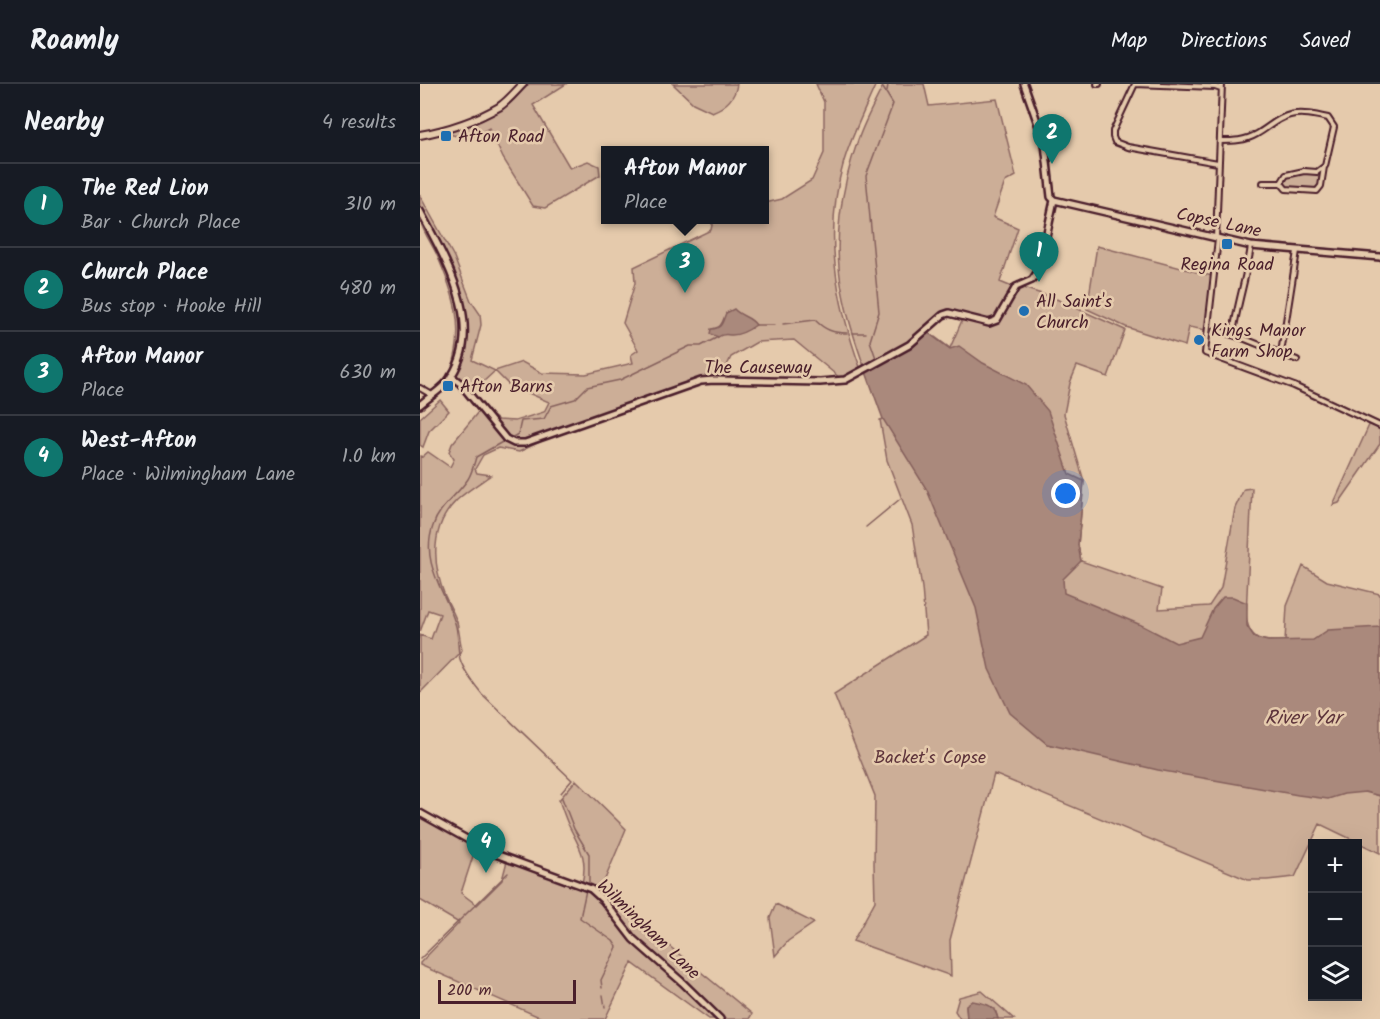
<!DOCTYPE html>
<meta charset="utf-8">
<style>
:root{--surface:#171b24;--page:#242831;--text:#f1f3f6;--muted:#9ea1a6;--line:#363941;--accent:#0f766e}
body{margin:0;font-family:Kalam,sans-serif;background:var(--page);color:var(--text)}
.controls{position:absolute;right:18px;bottom:18px;display:grid;overflow:hidden;border-radius:0px;box-shadow:0 6px 24px #0002}
.controls button{width:54px;height:54px;display:grid;place-items:center;padding:0;border:0;border-bottom:2px solid var(--line);background:var(--surface);color:var(--text);font:30px sans-serif}
.scale{position:absolute;left:18px;bottom:15px;width:138px;box-sizing:border-box;padding-left:6px;border:3px solid #4a1f2b;border-top:0;font-size:16px;line-height:21px;white-space:nowrap;color:#4a1f2b;-webkit-text-stroke:4px #e5caac;paint-order:stroke}
.you{position:absolute;left:646px;top:410px;width:21px;height:21px;margin:-15px;border:4px solid #fff;border-radius:50%;background:#1a73e8;box-shadow:0 0 0 9px #1a73e833}
.badge{display:grid;place-items:center;width:39px;height:39px;border-radius:50%;background:var(--accent);color:#fff;font-size:20px;font-weight:700}
.pin{position:absolute;translate:-50% -50px;filter:drop-shadow(0 2px 3px #0008)}
.pin::after{content:'';position:absolute;top:32px;width:21px;height:18px;background:inherit;clip-path:polygon(0 0,100% 0,50% 100%)}
.popup{position:absolute;left:181px;top:62px;width:168px;height:78px;box-sizing:border-box;display:grid;place-content:center;border-radius:0px;background:var(--surface);filter:drop-shadow(0 2px 4px #0005);font-size:20px;white-space:nowrap;color:var(--muted)}
.popup b{font-size:22px;color:var(--text)}
.popup::after{content:'';position:absolute;left:50%;top:100%;margin-left:-12px;border:12px solid transparent;border-top-color:var(--surface)}
.list{margin:0;padding:0;list-style:none}
h2{display:flex;justify-content:space-between;align-items:center;height:78px;margin:0;padding:0 24px;font-size:26px}
h2 small{font-size:20px;font-weight:400;color:var(--muted)}
.list li{display:grid;grid-template-columns:39px 1fr auto;gap:18px;align-items:center;box-sizing:border-box;height:84px;padding:0 24px;border-top:2px solid var(--line)}
.list b{display:block;font-size:22px;white-space:nowrap}
.list p{margin:0;font-size:20px;white-space:nowrap;color:var(--muted)}
.list em{font-size:20px;font-style:normal;color:var(--muted)}
.icon{flex:none;width:33px;height:33px;fill:none;stroke:currentColor;stroke-width:2;stroke-linecap:round;stroke-linejoin:round}
.map{position:relative;flex:none;width:960px;height:935px;overflow:hidden}
header{display:flex;align-items:center;gap:36px;box-sizing:border-box;height:84px;padding:0 30px;background:var(--surface);border-bottom:2px solid var(--line)}
header strong{font-size:28px}
nav{display:flex;gap:33px;margin-inline-start:auto;font-size:21px}
main{display:flex}
aside{flex:1;background:var(--surface)}
.map>svg:first-child{display:block}
.green{fill:#ccae97;stroke:#8b6661;stroke-width:1.5}
.water{fill:#aa897b;stroke:#845f5b;stroke-width:1.5}
.lines{fill:none;stroke-linecap:round;stroke-linejoin:round}
.stream{stroke:#845f5b;stroke-width:1.5}
.street-casing{stroke:#4a1f2b;stroke-width:8}
.secondary-casing{stroke:#4a1f2b;stroke-width:10}
.primary-casing{stroke:#4a1f2b;stroke-width:10}
.street{stroke:#e5caac;stroke-width:4}
.secondary{stroke:#e5caac;stroke-width:5}
.primary{stroke:#e5caac;stroke-width:6}
.poi-dot{fill:#1f6fb2;stroke:#e5caac;stroke-width:2}
.labels{text-anchor:middle;stroke-width:5;stroke-linejoin:round;paint-order:stroke}
.poi-label{font-size:18px;fill:#4a1f2b;stroke:#e5caac;text-anchor:start}
.street-label{font-size:18px;fill:#4a1f2b;stroke:#e5caac}
.park-label{font-size:18px;fill:#5e343b;stroke:#e5caac}
.water-label{font-size:20px;font-style:italic;fill:#5d343b;stroke:#e5caac}
</style>
<header>
<strong>Roamly</strong>
<nav><a>Map</a><a>Directions</a><a>Saved</a></nav>
</header>
<main>
<aside>
<h2>Nearby<small>4 results</small></h2>
<ul class="list">
<li><span class="badge">1</span><div><b>The Red Lion</b><p>Bar · Church Place</p></div><em>310 m</em></li>
<li><span class="badge">2</span><div><b>Church Place</b><p>Bus stop · Hooke Hill</p></div><em>480 m</em></li>
<li><span class="badge">3</span><div><b>Afton Manor</b><p>Place</p></div><em>630 m</em></li>
<li><span class="badge">4</span><div><b>West-Afton</b><p>Place · Wilmingham Lane</p></div><em>1.0 km</em></li>
</ul>
</aside>
<div class="map">
<svg width="960" height="935" viewBox="0 0 960 935">
<rect width="100%" height="100%" fill="#e5caac"/>
<filter id="ink" filterUnits="userSpaceOnUse"><feTurbulence type="fractalNoise" baseFrequency=".0167" numOctaves="2"/><feDisplacementMap in="SourceGraphic" scale="12" xChannelSelector="R" yChannelSelector="G"/><feConvolveMatrix kernelMatrix="1 2 1 2 8 2 1 2 1" color-interpolation-filters="sRGB"/></filter>
<g filter="url(#ink)">
<path class="green" d="M109 0H146L113 21 150 84 168 77 179 82 180 91 125 124 113 122 83 74 69 44 50 55 24 49 83 24Z
M253 0H317C315 15 305 23 292 28L273 19Z
M396 0H456C445 25 432 51 424 77 403 149 416 217 441 286L420 294 374 256 337 258 311 273 299 299 285 300 234 315 132 352 99 368 78 364 63 371 55 385 57 389 71 391C60 399 47 407 37 416 10 442 12 480 25 512 29 521 34 529 37 538 39 547 40 557 42 566L0 609V551L11 555 20 530 8 526 0 548V372L2 373 8 368 30 383 34 375 29 368 32 360 62 323 78 336 95 337 124 328 129 318 88 300 75 287 51 309 31 287C46 244 34 209 16 169 11 159 2 146 0 135 0 128 0 119 0 112L34 173 51 217 60 230 61 241 52 276 75 287 102 278 122 289 166 290 213 279 211 271 218 266 203 239 215 199 214 183 291 146 293 136H344L345 119 362 115 392 96 404 69V18Z
M462 0H504L509 22 577 15 596 92 585 98 573 133 598 144 580 198 592 203 575 235 569 237 529 227 497 253 445 285C436 260 428 236 423 210 412 160 421 104 438 56 444 38 454 20 463 2Z
M884 87 897 88 901 102 897 107 866 105 861 99 866 91Z
M677 162 792 192 786 246 769 243 765 262 706 243 667 225Z
M600 203 634 214 705 246 688 293 657 282 650 299 644 330 664 397 658 461 661 477 742 505 739 525 789 522 801 504 815 424 824 405 832 404 826 531C829 557 842 558 865 557L867 522 883 482 907 497 960 510V619L903 577 803 543 692 601 499 256 515 253 530 264 543 234 574 240 595 206Z
M20 316 29 327 9 347 3 363 0 361V334Z
M463 335 477 342 565 475 960 674V769L900 740 875 793 847 796H828L574 690 530 856 531 892 433 857 455 817 454 780 455 712 414 610 506 551 502 504 492 441 467 376 460 336Z
M950 339 960 344V360L919 419 913 421Z
M156 696 206 745 183 800 177 806 193 816 332 930 329 935H289L212 879 185 935H124L0 881V879L39 839 0 816V731L56 763 41 809 57 821 82 796 87 777 162 800C168 774 160 764 149 742 145 734 142 724 139 716Z
M356 820 394 839 368 857 355 872 350 834Z
M562 907 594 935H578L575 925 546 922 547 935H540L535 927 539 913Z"/>
<path class="water" d="M314 225C321 233 330 232 336 241 329 246 321 251 312 251 306 251 304 249 298 253L290 250 291 245C303 244 302 238 306 229Z
M507 248 530 265 539 262 563 279 606 301 628 327 649 390 664 397 658 461 661 477 643 495 644 509 721 541 756 559 780 553 793 525 803 513H813L827 519V542L835 554 848 557 893 556 908 546 960 543V712L945 708 924 710 908 715 878 711 738 686 627 660 590 629 569 585 556 524 507 406 463 335 446 288Z
M552 917C566 920 574 920 578 935H547L546 921Z"/>
<g class="lines">
<path class="stream" d="M467 8 468 0
M363 240 395 236C405 246 413 249 427 249
M336 241H354
M433 249H446
M457 277 450 257 459 228 446 92 473 20 463 4
M91 354 98 350 101 337 124 335 131 322 155 315 167 303 200 296 270 262H281L298 253
M84 357 56 373C54 380 52 389 48 395 37 412 19 422 13 442 0 479 25 507 35 539 39 550 37 564 40 575 44 588 54 600 62 610L152 696 141 709
M446 443 480 415
M142 714 154 745 169 770V800
M166 806 160 834 193 857 197 863 181 896 182 904
M0 875 88 789
M183 911 185 923"/>
<defs>
<path id="street" d="M677 0H679
M715 0 693 47V53L695 58 708 63 798 79
M715 0 795 3 801 5
M800 57C813 57 825 57 837 50 848 44 857 34 870 31 882 28 895 31 908 34L914 43 905 82 897 88 884 87 866 91 861 99
M843 99H861
M861 99 866 105 897 107 901 102 904 83
M796 154 802 0
M798 155 785 269 874 302 960 342
M796 246 825 255 877 276
M813 250C817 220 827 192 831 162
M861 269 877 167
M0 304 12 311"/>
<path id="secondary" d="M604 0 625 60 631 113 634 116
M634 116 831 162 960 173
M0 127C25 175 68 244 28 297 21 306 9 313 0 321
M31 292 40 299 86 355 94 359H105L281 297 294 296 400 298 425 296 489 261 523 231 529 229 569 239 577 236 596 203 612 196 619 186 634 116
M0 729 70 768 171 805 183 816 213 855 262 898 300 935"/>
<path id="primary" d="M0 51C28 46 55 37 79 23 88 17 96 7 103 0"/>
</defs>
<use href="#street" class="street-casing"/>
<use href="#secondary" class="secondary-casing"/>
<use href="#primary" class="primary-casing"/>
<use href="#street" class="street"/>
<use href="#secondary" class="secondary"/>
<use href="#primary" class="primary"/>
</g>
</g>
<g class="poi-dot">
<rect x="20" y="46" width="12" height="12" rx="3"/>
<rect x="801" y="154" width="12" height="12" rx="3"/>
<circle cx="604" cy="227" r="6"/>
<circle cx="779" cy="256" r="6"/>
<rect x="22" y="296" width="12" height="12" rx="3"/>
</g>
<g class="labels">
<g class="poi-label">
<text x="38" y="58">Afton Road</text>
<text x="807" y="186" text-anchor="middle">Regina Road</text>
<text x="616" y="223">All Saint's<tspan x="616" dy="21">Church</tspan></text>
<text x="791" y="252">Kings Manor<tspan x="791" dy="21">Farm Shop</tspan></text>
<text x="40" y="308">Afton Barns</text>
</g>
<g class="street-label">
<text transform="translate(799 138) rotate(12)" y="6">Copse Lane</text>
<text x="338" y="289">The Causeway</text>
<text transform="translate(229 845) rotate(44)" y="6">Wilmingham Lane</text>
</g>
<g class="park-label">
<text x="510" y="679">Backet's Copse</text>
</g>
<g class="water-label">
<text x="883" y="640">River Yar</text>
</g>
</g>
</svg>
<div class="controls">
<button>+</button>
<button>−</button>
<button><svg class="icon" aria-label="layers" viewBox="0 0 24 24"><path d="M12 4l9 5-9 5-9-5zM3 14l9 5 9-5"/></svg></button>
</div>
<div class="scale">200 m</div>
<div class="you"></div>
<div class="pin badge" style="left:619px;top:198px">1</div>
<div class="pin badge" style="left:632px;top:80px">2</div>
<div class="pin badge" style="left:265px;top:209px">3</div>
<div class="popup"><b>Afton Manor</b>Place</div>
<div class="pin badge" style="left:66px;top:789px">4</div>
</div>
</main>
